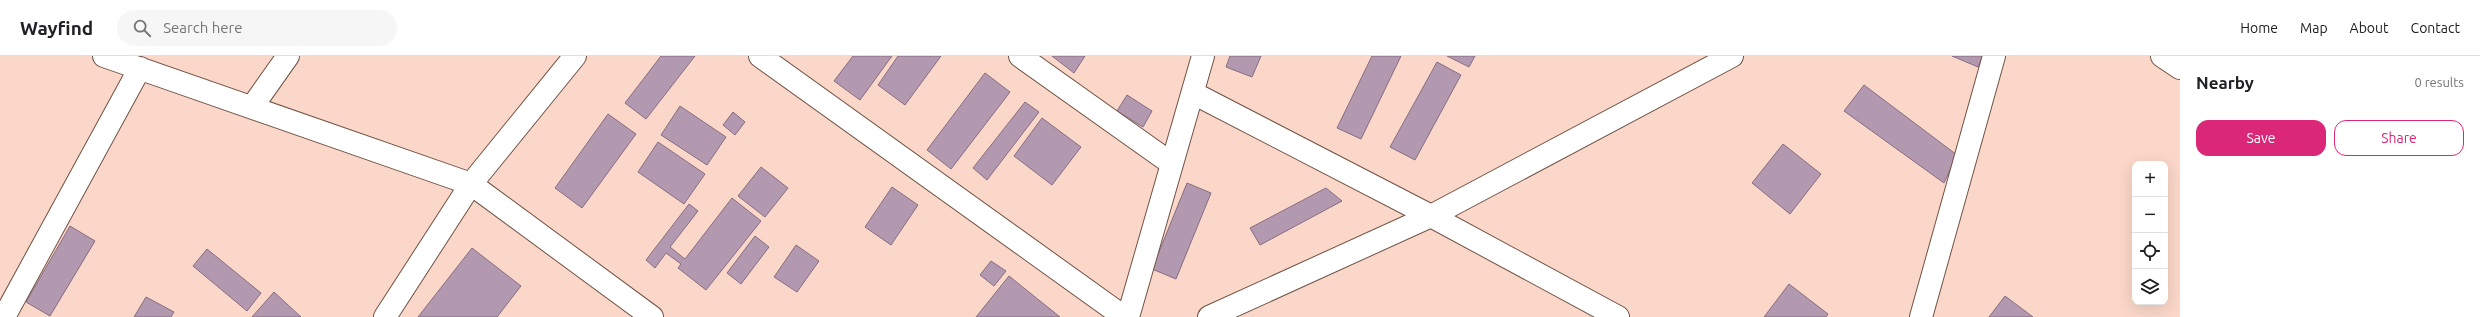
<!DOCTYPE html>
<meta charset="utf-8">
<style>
:root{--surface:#fff;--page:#f6f6f6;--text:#202124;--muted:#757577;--line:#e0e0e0;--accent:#db2777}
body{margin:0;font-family:Ubuntu,sans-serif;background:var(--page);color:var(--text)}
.controls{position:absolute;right:12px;bottom:12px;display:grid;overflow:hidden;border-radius:8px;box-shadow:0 4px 16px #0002}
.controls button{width:36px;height:36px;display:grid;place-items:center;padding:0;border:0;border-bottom:1px solid var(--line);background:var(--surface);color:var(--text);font:20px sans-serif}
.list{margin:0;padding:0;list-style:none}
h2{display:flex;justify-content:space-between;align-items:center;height:52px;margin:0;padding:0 16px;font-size:17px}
h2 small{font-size:13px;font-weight:400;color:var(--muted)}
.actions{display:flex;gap:8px;padding:12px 16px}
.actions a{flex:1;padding:9px 0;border:1px solid var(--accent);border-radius:12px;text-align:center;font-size:14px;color:var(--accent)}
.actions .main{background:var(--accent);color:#fff}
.icon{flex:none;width:22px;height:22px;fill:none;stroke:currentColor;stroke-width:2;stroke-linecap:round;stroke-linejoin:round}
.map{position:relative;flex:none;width:2180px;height:261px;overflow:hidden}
header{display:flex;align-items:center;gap:24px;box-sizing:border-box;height:56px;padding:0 20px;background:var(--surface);border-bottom:1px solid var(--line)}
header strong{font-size:19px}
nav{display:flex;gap:22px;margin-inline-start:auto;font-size:14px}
.search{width:280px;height:36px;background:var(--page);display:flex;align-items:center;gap:10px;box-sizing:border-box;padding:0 14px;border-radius:22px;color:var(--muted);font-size:15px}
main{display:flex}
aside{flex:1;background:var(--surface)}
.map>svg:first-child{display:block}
.building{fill:#b399af;stroke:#866d83}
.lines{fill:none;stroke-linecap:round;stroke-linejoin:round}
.minor-casing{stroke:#705346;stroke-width:24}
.tertiary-casing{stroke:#705346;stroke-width:24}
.minor{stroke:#fff;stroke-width:22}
.tertiary{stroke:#fff;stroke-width:22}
</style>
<header>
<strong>Wayfind</strong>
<div class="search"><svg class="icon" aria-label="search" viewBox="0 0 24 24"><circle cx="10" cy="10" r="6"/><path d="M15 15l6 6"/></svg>Search here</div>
<nav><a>Home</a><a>Map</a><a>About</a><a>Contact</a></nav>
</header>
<main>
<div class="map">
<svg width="2180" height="261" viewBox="0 0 2180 261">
<rect width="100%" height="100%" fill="#fad7c8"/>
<path class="building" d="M661 0H695L646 63 625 47Z
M853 0H892L860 44 834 25Z
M898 0H941L905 49 878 29Z
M1052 0H1085L1074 17Z
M1230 0H1261L1252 21 1226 11Z
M1372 0H1401L1361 83 1337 72Z
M1447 0H1475L1469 11Z
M1952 0H1983L1978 11Z
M1437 6 1461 19 1415 104 1390 91Z
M985 17 1010 36 951 113 927 94Z
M1864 29 1957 99 1944 127 1844 55Z
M1127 39 1152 55 1143 71 1117 55Z
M1025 46 1039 56 987 124 973 112Z
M680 50 726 81 707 109 661 79Z
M733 56 745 66 735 79 723 69Z
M608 58 636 78 582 152 555 132Z
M1042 62 1081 91 1052 129 1014 100Z
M658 86 705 118 684 148 638 116Z
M1783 88 1821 118 1790 158 1752 127Z
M761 111 788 132 765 161 738 140Z
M1187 127 1211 137 1176 223 1152 213Z
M892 131 918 149 891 189 865 171Z
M1326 132 1342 145 1260 189 1250 172Z
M732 142 761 165 706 234 678 212 681 208 666 197 655 212 646 204 689 148 698 155 670 191 685 203Z
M70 170 95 185 50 260 26 246Z
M755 180 769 191 741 228 727 217Z
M796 189 819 205 797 236 774 221Z
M472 192 521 230 497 261H418Z
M207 193 261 237 247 255 193 210Z
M991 205 1006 215 994 230 980 219Z
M1009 220 1060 261H976Z
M1789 228 1828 258 1826 261H1764Z
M274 236 301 261H252Z
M2005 240 2033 261H1989Z
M146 241 174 256 171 261H134Z"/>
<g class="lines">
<defs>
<path id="minor" d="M104 0 471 128 652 261
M760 0 1124 261
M1020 0 1172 108
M2162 0 2180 12
M1193 37 1431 160 1618 261
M252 51 288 0
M4 261 140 12
M385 261 471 128 575 0
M1128 261 1203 0
M1921 261 1994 0"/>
<path id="tertiary" d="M1209 261 1431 160 1732 0"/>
</defs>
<use href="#minor" class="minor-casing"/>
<use href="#tertiary" class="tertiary-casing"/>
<use href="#minor" class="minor"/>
<use href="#tertiary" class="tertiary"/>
</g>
</svg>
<div class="controls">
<button>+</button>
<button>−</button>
<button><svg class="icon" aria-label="locate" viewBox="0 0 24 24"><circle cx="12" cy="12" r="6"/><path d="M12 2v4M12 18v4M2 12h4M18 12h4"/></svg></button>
<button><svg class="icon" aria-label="layers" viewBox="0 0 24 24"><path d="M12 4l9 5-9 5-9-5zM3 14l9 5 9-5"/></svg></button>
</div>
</div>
<aside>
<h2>Nearby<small>0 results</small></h2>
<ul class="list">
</ul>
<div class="actions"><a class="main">Save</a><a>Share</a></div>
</aside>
</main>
